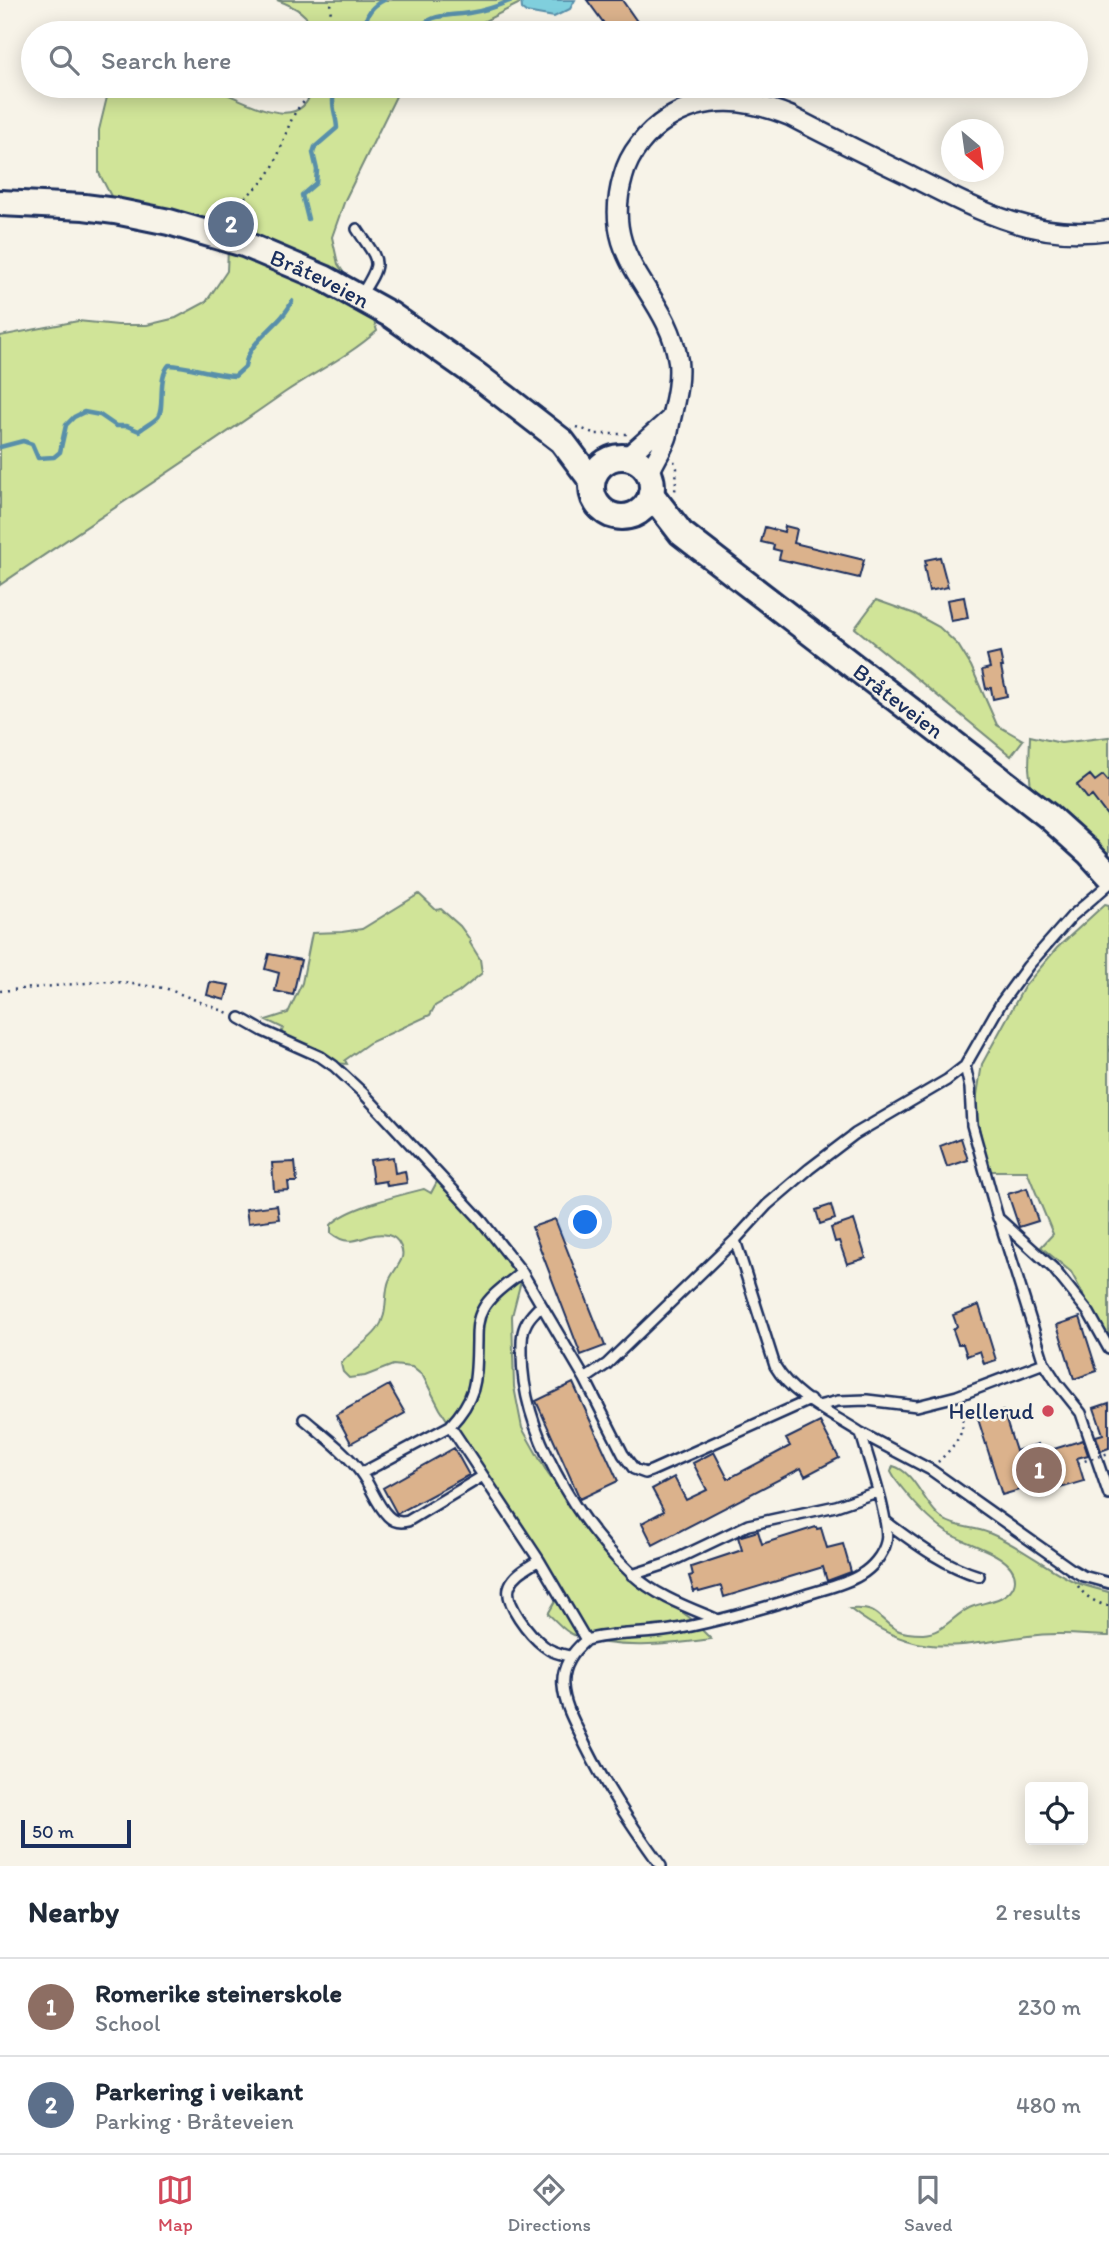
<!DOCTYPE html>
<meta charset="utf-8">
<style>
:root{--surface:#fff;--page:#f6f6f7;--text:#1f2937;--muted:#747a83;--line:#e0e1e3;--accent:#d1495b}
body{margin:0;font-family:Itim,sans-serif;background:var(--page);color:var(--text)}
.controls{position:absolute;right:21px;bottom:21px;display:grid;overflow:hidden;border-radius:7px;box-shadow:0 4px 18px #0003}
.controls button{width:63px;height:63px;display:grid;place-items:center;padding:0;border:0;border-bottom:2px solid var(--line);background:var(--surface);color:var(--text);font:35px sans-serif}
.compass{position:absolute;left:941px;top:119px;width:63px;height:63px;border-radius:50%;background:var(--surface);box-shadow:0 4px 18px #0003;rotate:151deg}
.scale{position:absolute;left:21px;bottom:18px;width:110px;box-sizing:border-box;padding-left:7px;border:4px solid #1b2f5e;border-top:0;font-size:19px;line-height:24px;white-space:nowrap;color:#1b2f5e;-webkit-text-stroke:5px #f7f3e8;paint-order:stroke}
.you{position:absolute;left:586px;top:1223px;width:24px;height:24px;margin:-18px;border:5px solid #fff;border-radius:50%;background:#1a73e8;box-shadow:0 0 0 10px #1a73e833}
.badge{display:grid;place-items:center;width:46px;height:46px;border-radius:50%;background:var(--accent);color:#fff;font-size:23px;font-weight:700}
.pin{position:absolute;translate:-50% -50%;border:4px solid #fff;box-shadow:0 2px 7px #0006}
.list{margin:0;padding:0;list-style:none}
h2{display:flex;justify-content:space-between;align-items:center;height:91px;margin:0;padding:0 28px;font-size:30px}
h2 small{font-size:23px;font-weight:400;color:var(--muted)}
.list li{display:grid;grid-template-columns:46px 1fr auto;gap:21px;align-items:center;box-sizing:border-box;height:98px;padding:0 28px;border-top:2px solid var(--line)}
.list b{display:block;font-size:26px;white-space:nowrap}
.list p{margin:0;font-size:23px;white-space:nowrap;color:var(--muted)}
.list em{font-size:23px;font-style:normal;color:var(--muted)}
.icon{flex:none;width:38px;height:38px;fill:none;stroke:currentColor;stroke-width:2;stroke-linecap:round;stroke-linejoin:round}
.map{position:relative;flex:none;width:1109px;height:1866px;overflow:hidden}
.search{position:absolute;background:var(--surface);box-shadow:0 4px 18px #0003;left:21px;right:21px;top:21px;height:77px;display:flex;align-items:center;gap:18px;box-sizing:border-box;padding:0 24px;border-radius:38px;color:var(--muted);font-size:26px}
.sheet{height:287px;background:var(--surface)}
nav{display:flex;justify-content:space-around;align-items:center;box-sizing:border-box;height:98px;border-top:2px solid var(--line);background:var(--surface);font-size:19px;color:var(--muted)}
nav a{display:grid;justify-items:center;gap:4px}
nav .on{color:var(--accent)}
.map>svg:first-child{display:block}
.green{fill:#d0e498;stroke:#768a7b;stroke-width:2}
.water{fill:#80cfdd;stroke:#588faa;stroke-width:2}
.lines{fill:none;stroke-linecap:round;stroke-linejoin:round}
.stream{stroke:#588faa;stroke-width:4.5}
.building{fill:#dbb28c;stroke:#1b2f5e;stroke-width:2}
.service-casing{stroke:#1b2f5e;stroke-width:14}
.minor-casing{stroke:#1b2f5e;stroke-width:23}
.secondary-casing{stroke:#1b2f5e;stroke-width:30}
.path{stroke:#1b2f5e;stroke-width:2.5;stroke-dasharray:2 5;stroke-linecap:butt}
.service{stroke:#f7f3e8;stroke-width:9}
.minor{stroke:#f7f3e8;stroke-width:18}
.secondary{stroke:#f7f3e8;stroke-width:24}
.path-bridge{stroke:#1b2f5e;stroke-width:2.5;stroke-dasharray:2 5;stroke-linecap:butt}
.poi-dot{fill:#d1495b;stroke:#f7f3e8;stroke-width:2.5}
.labels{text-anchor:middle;stroke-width:5;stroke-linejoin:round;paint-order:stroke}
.street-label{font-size:23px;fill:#1b2f5e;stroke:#f7f3e8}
.poi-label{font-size:23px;fill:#1b2f5e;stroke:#f7f3e8;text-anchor:end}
</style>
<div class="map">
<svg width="1109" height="1866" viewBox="0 0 1109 1866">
<rect width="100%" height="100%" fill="#f7f3e8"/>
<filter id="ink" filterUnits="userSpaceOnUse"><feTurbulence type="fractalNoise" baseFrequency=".0143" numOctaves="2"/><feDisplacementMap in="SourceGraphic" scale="14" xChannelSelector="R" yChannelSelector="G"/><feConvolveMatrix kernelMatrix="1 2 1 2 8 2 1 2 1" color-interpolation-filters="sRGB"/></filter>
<g filter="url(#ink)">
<path class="green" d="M277 0H526L461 33H313C311 14 293 6 277 0Z
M117 86C143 86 177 82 203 86 233 90 301 144 313 86H401L345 200 332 237 338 264 373 318 377 331C349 356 315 372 284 393 190 459 94 521 0 585V336L78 321 118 325H147L176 318 206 302 227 271 228 249 114 202 99 173V130L108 93Z
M876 600 915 614 939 627 958 645 971 666 997 725 1023 740 1011 756 855 628Z
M1030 736 1061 743 1109 737V887L1034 818 1029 768Z
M419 894 436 910 441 909 460 926 471 941 470 943 480 959 482 973 459 992 435 1006 430 1015 369 1043 345 1060 347 1064 331 1063 279 1040 283 1028 266 1020 288 1013 302 983 312 933 342 932 362 929Z
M1105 904 1109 905V1343L1071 1272 1041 1247 1053 1234 1027 1171H988L975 1107 982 1064 1024 987 1057 948Z
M440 1176 459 1189 474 1204 521 1281 512 1316 514 1387 522 1428 548 1474 573 1507 610 1550 666 1600 690 1618 711 1639C666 1645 618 1651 574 1635 564 1632 556 1620 548 1614L556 1600 554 1586 440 1409 423 1376 412 1367 393 1365 365 1376 349 1378 343 1372 341 1364C351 1350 367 1343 377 1330 388 1315 384 1301 388 1284 391 1270 409 1260 400 1245 397 1239 394 1237 388 1235 365 1230 354 1252 331 1233V1225C346 1208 400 1195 424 1189L431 1193Z
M893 1466C916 1472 924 1506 943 1519 958 1529 974 1526 989 1533 1019 1545 1044 1567 1073 1581 1084 1586 1097 1589 1109 1592V1636C1082 1635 1055 1632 1028 1636 953 1646 916 1660 850 1609 882 1607 876 1619 897 1630 905 1634 915 1634 923 1634 945 1633 955 1612 974 1606 982 1603 991 1602 1000 1598 1007 1595 1015 1588 1015 1579 1015 1554 964 1544 948 1533 927 1519 910 1499 895 1479L891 1472Z"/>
<path class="water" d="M521 0H575L570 9 554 17 526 12 522 9Z"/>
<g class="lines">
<path class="stream" d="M367 33C363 18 370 7 384 0
M412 33C435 12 441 17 469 13 484 11 498 6 512 0
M308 219 302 195 316 183 317 170 313 153 315 147 337 128C336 112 328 100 338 86
M0 447 23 441 32 444 38 458 54 457 60 452 66 425 74 417 84 412 100 415 116 426H127L139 431C144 427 153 422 158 417 165 408 157 378 169 365 192 366 212 375 235 376L245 367C248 339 282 326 292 301"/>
</g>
<path class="building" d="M587 0H622L645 33H611Z
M785 526 797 529 794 543 864 560 859 578 779 559 781 551 773 549 774 545 761 542 765 527 784 532Z
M940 557 948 587 929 591 924 566 926 565 925 560Z
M964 597 968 618 951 621 947 600Z
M1000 653 1003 667H1001L1007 696 993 699 991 688 986 689 982 670 990 668 987 656Z
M1090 775 1095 781 1103 775 1109 782V818L1092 796 1088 799 1077 785Z
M269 954 301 960 293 995 275 991 279 973 265 969Z
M210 982 229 985 225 1000 207 995Z
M961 1138 968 1160 947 1167 940 1146Z
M393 1157 395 1173 405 1171 407 1183 387 1186 386 1181 373 1183 370 1160Z
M295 1162 297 1182H288L289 1190 274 1191 272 1163Z
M1027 1188 1038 1221 1019 1227 1008 1194Z
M277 1205 279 1219 248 1223 246 1209Z
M831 1205 835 1219 820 1224 816 1210Z
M555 1219 605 1346 581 1355 532 1227Z
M854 1220 866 1258 847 1264 839 1241 835 1242 831 1228Z
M979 1305 996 1360 984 1364 980 1351 967 1356 963 1344H958L953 1330 957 1326 953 1315Z
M1080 1317 1097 1371 1074 1379 1057 1325Z
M573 1383 618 1481 580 1499 536 1401Z
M389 1385 405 1413 351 1443 336 1415Z
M1109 1403V1448L1101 1451 1096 1436 1103 1434 1094 1408Z
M1003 1411 1016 1451 1038 1444 1041 1453 1083 1440 1088 1455 1077 1458 1084 1481 1043 1493 1040 1484 1002 1495 978 1419Z
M820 1422 839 1458 805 1476 801 1468 653 1545 642 1523 664 1511 652 1489 674 1477 686 1500 707 1490 693 1463 714 1452 728 1479 790 1446 786 1439Z
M454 1448 469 1475 397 1514 383 1488Z
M816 1527 817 1529 821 1528 827 1548 843 1544 851 1572 827 1581 823 1567 724 1597 721 1586 699 1592 698 1590 694 1592 689 1576 693 1575 691 1567 742 1550 738 1537 758 1531 762 1544Z"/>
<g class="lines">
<defs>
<path id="service" d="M357 229C379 263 384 259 361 295
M240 1018 263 1031 321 1057 334 1066 363 1093 481 1220 522 1272 585 1379 623 1454 634 1469 645 1473 651 1471 810 1400
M965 1066 970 1088 972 1125 998 1218 1053 1268 1089 1313 1109 1349
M999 1219 1044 1363 1057 1383 1081 1413 1109 1495
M522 1272C509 1283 491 1294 483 1309 477 1319 477 1330 477 1341 476 1379 478 1396 450 1426L539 1560 586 1640C572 1652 561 1667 563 1686 564 1702 572 1718 579 1732 601 1780 630 1823 661 1866
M540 1306C536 1311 530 1316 527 1322 521 1332 522 1343 522 1354 522 1431 576 1521 632 1574 656 1596 687 1607 716 1619
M585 1379 607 1364 735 1240 767 1205 809 1169 855 1134 947 1080 965 1066 1001 1003 1028 966 1072 916 1109 884
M818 1406 838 1401 867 1400 917 1406 957 1396 1044 1363
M304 1419C323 1435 346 1452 361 1473 371 1486 376 1504 388 1516 394 1522 401 1523 408 1521L483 1476
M861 1433 931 1470 1071 1569 1083 1576 1109 1583
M362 1473 450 1426
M885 1521C915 1543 943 1565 979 1576
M539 1560C529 1567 515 1573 510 1585 502 1602 531 1636 544 1646 551 1652 560 1654 569 1656
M632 1575 666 1564 748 1525 836 1506 877 1492
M586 1640C613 1632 642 1635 671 1630 716 1622 761 1609 805 1595 823 1589 844 1585 860 1575 872 1568 883 1555 886 1542 891 1523 867 1456 861 1433 832 1414 793 1397 775 1366L735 1240"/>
<path id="minor" d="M627 457 671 418
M649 474C654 462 661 452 666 440 669 434 669 426 671 419 675 400 680 382 678 361 668 290 598 263 623 177 629 153 647 132 667 119 707 94 748 99 790 116 828 136 867 155 906 174 972 207 1032 242 1109 230"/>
<g id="secondary">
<path id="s1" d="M0 203 84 207 115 211 169 222 244 244 324 278 391 315 478 376 562 441 592 481"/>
<circle cx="622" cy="487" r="30"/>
<path id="s2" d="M651 494 681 533 1048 816 1088 852 1109 875"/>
</g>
</defs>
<use href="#service" class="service-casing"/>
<use href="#minor" class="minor-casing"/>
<use href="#secondary" class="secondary-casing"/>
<path class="path" d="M327 33 331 19 330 0
M227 219C233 204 250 195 261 183 280 164 282 136 295 113 302 101 309 101 313 86
M577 427 596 434H628
M674 461 677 468 675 492
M0 991 108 981 165 988 231 1014
M938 1462C950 1450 969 1432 961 1414L952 1410
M1078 1586C1084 1596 1097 1604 1109 1606"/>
<use href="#service" class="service"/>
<use href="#minor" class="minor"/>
<use href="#secondary" class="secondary"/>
<path class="path-bridge" d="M1078 1463 1109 1453"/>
</g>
</g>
<circle class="poi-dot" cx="1048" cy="1411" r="7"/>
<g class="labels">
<g class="street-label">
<text dy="8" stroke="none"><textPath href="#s1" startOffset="332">Bråteveien</textPath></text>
<text dy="8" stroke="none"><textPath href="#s2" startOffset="324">Bråteveien</textPath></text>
</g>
<g class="poi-label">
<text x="1034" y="1419">Hellerud</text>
</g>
</g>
</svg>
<div class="controls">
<button><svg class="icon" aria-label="locate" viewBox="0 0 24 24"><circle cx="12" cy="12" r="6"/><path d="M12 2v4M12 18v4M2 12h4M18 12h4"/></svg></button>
</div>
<svg class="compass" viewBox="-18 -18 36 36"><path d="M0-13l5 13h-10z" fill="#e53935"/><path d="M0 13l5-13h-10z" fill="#747a83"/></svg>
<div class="scale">50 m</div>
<div class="you"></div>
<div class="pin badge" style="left:1039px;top:1470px;background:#8d6e63">1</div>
<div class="pin badge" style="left:231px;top:224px;background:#5c6f8a">2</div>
<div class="search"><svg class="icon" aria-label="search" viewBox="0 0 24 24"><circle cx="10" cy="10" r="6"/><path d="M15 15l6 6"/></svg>Search here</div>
</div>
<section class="sheet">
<h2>Nearby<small>2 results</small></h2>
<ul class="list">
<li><span class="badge" style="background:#8d6e63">1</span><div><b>Romerike steinerskole</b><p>School</p></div><em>230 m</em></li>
<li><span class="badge" style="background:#5c6f8a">2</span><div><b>Parkering i veikant</b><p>Parking · Bråteveien</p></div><em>480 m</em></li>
</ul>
</section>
<nav>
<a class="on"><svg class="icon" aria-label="map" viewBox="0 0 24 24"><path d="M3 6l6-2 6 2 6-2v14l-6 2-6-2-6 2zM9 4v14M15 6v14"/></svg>Map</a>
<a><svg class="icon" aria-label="directions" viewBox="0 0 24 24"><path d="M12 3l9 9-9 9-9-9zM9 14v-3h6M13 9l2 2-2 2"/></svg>Directions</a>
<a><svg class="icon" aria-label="saved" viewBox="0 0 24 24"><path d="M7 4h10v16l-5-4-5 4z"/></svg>Saved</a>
</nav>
